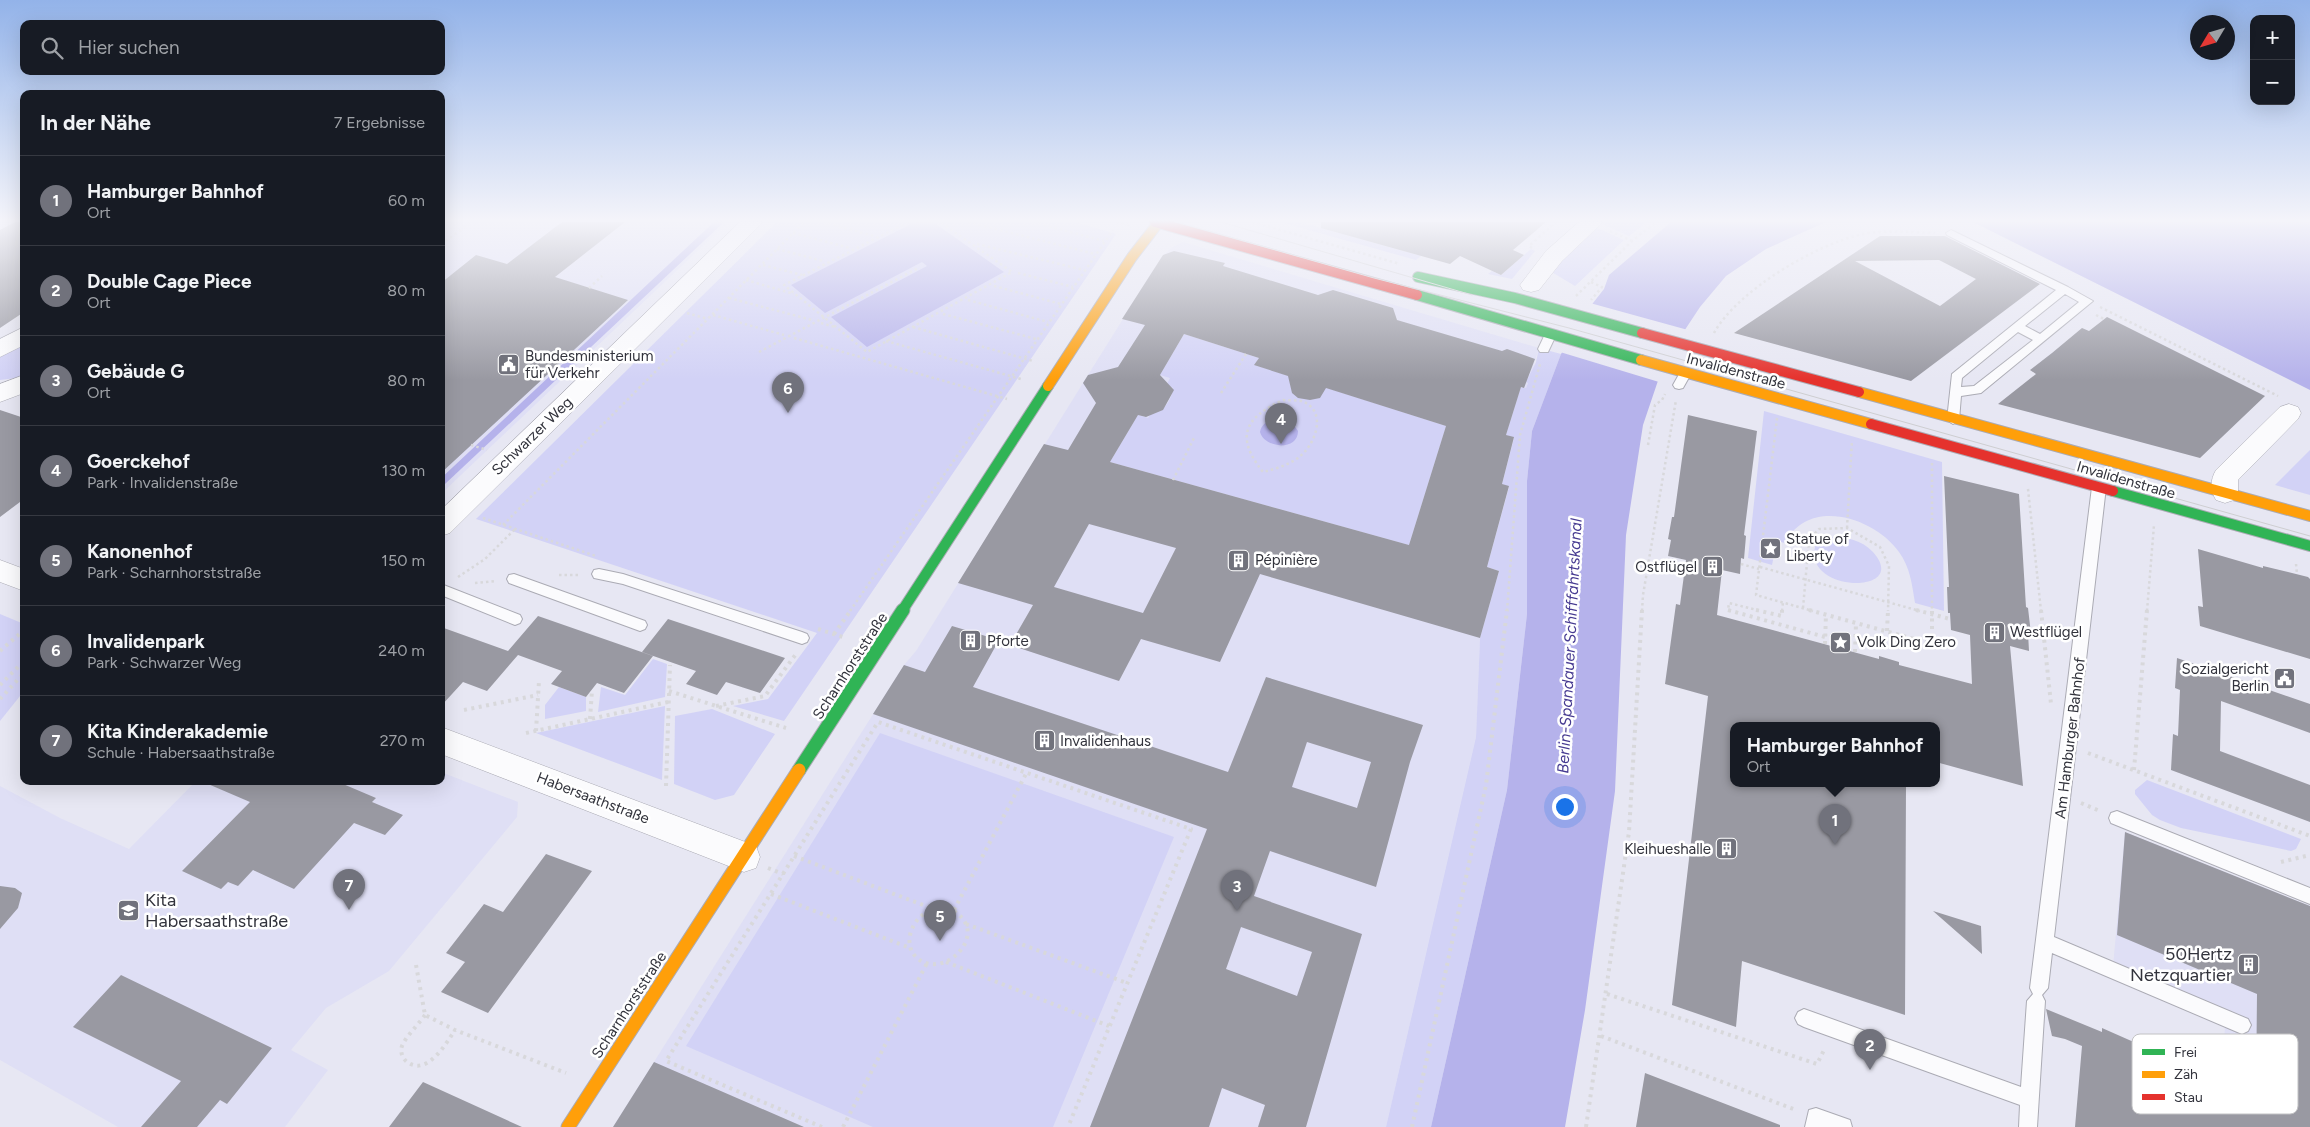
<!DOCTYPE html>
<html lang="de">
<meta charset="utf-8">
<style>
:root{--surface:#171b24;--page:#242831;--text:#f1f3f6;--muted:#9ea1a6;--line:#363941;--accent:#71727c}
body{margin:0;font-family:Figtree,sans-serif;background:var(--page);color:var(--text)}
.controls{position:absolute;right:15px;top:15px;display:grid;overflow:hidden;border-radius:10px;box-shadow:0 5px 20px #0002}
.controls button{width:45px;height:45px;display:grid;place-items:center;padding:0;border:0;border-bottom:1px solid var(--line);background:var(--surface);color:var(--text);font:25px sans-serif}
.compass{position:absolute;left:2190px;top:15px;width:45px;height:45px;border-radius:50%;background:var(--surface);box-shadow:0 5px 20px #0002;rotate:232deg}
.you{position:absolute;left:1564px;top:806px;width:18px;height:18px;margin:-12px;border:4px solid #fff;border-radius:50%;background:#1a73e8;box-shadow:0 0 0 8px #1a73e833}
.badge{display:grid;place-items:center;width:32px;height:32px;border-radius:50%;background:var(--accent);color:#fff;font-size:16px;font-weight:700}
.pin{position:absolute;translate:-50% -41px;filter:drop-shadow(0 1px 2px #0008)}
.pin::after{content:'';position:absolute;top:26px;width:18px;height:15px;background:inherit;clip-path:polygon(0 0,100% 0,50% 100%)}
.popup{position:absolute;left:1730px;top:722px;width:210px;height:65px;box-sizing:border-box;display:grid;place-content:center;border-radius:10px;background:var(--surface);filter:drop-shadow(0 1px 4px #0005);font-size:16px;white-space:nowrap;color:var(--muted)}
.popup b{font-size:19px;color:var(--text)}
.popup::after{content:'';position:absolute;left:50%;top:100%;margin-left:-10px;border:10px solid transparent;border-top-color:var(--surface)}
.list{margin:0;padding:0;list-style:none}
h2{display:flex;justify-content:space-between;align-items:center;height:65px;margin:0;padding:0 20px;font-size:21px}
h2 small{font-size:16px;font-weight:400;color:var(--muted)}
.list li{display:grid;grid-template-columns:32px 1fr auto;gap:15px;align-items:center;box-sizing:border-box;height:90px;padding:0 20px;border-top:1px solid var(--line)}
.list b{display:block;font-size:19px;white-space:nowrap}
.list p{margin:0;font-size:16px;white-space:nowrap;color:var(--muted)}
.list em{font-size:16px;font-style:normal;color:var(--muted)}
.icon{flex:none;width:28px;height:28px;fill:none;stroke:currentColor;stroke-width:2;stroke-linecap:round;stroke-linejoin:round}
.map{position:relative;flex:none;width:2310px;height:1127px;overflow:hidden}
.search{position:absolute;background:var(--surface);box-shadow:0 5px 20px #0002;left:20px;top:20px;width:425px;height:55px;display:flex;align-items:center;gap:12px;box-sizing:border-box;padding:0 18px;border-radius:10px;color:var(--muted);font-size:19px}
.panel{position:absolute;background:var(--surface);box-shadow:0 5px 20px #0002;left:20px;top:90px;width:425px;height:695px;border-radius:10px}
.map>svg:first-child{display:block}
.built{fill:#dfdff5}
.green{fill:#d2d2f6}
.water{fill:#b5b2eb}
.pier{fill:#e7e7f3}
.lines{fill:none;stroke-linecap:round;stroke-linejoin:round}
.stream{stroke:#b5b2eb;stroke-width:7}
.building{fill:#9999a2;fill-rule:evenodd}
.lane-casing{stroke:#ababb4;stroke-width:2}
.street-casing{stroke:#ababb4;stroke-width:1}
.fast-far1-casing{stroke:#ababb4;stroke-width:12}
.fast-casing{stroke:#ababb4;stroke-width:15}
.slow-far1-casing{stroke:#ababb4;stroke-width:12}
.slow-casing{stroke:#ababb4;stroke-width:15}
.jam-casing{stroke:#ababb4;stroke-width:12}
.path-far1{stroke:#d8d8db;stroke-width:2.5;stroke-dasharray:2.5 3;stroke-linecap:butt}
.path{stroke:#d8d8db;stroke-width:4;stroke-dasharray:3 4.5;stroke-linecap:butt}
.lane{fill:#fbfbfd;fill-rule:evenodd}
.street{fill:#fbfbfd;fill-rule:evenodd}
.fast-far1{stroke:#30b455;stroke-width:10}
.fast{stroke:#30b455;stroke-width:13}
.slow-far1{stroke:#ff9f0a;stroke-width:10}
.slow{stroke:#ff9f0a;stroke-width:13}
.jam{stroke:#e5322d;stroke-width:10}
.tram{stroke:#ceced1;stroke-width:1}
.labels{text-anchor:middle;stroke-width:5;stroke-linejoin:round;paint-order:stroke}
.poi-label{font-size:15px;fill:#32333c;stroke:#fff;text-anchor:start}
.street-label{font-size:15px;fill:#32333c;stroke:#fff}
.water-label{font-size:16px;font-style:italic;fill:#463a91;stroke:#fff}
.near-poi-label{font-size:18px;fill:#32333c;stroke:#fff;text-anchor:start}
.key{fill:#fff;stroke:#c2c2c4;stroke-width:1}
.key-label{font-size:14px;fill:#32333c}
</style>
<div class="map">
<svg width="2310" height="1127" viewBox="0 0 2310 1127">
<rect width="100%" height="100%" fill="#e7e7f3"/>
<path class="built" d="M441 222H728L441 494Z
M1183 242 1539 348 1528 383 1526 388 1522 387 1506 435 1514 437 1502 484 1509 486 1487 567 1499 571 1480 638 1476 737 1386 1127H613L904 665 916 651 1161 258 1171 248Z
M441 772 518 802 517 817 389 971 326 1008 291 1050 328 1070 285 1127H118L0 1060V786L60 818 129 849 196 781H441Z
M2125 832 2310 906V1127L2221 1081 2225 1027 2112 978Z"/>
<path class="green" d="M777 222H1075L1116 234 784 721 733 706 768 699 817 633 476 519Z
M1280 222H1300L1421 256 1416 260Z
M1604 222H1647L1629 236 1602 224Z
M1597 228 1624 240 1575 286 1550 271Z
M1531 249 1535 251 1512 279 1488 274 1492 271 1501 275Z
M1184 334 1259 358 1255 365 1446 426 1409 545 1110 462 1138 415 1148 418 1152 412C1164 413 1172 399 1173 388L1167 384 1170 378 1160 375Z
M24 343V377L0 380V353Z
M1539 348 1561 354 1532 431 1527 481V614L1507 790 1431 1127H1386L1476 737 1480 638 1499 571 1487 567 1509 487 1502 484 1514 438 1506 435 1521 387 1526 388 1528 383 1526 382 1536 362Z
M1764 411 1942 462 1944 611 1915 603C1912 584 1910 567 1899 552 1875 518 1809 496 1785 543L1777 541 1772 565 1748 558Z
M2310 450V495L2275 485Z
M1831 537C1846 537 1862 540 1873 552 1912 596 1799 593 1816 544Z
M0 614 24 624V691L0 721Z
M653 659 667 664 665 697 598 712 601 687 625 695Z
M559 687 586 697V711L545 719V705Z
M665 706 662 780 536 733Z
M712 709 775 734 734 795 715 800 674 784 675 716Z
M880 733 1174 837 1053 1127H873L686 1046Z
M2147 780 2301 839 2296 849 2291 851 2181 828 2160 820 2152 815 2135 794V790Z"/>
<path class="water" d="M915 222H933L1004 272 867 347 831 317 927 266 922 262 825 313 791 285Z
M1671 222H1826L1766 249 1726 276 1700 307 1665 360 1643 425 1626 535 1615 791 1585 1010 1565 1127H1431L1507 790 1527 614V481L1532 431 1561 354 1593 303 1604 289 1609 275Z
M1973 222H2310V390Z
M1285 420 1293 424 1298 431C1298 451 1265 449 1260 432 1263 418 1275 421 1286 424Z"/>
<path class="pier" d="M1590 303 1688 330 1667 361 1659 382 1560 352Z"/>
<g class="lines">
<path class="stream" d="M441 483 719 222"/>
</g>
<path class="building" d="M15 222H24V312L0 328V230Z
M562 222H625L555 277 628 300 441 473V283L476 255 507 264Z
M1321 222H1546L1513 250 1524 255 1501 275 1460 256 1450 264 1321 228Z
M1880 236H1945L2040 284 1911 381 1734 333ZM1939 260 1976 279 1940 306 1855 261Z
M1174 251 1225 263 1223 266 1318 295 1333 290 1393 308 1397 320 1502 351 1507 349 1535 359 1524 388 1521 387 1506 435 1514 437 1502 484 1509 486 1487 567 1499 571 1480 638 1260 574 1220 662 1141 639 1119 681 1010 645 1033 605 958 583 1044 444 1068 450 1096 403 1083 383 1088 375 1118 367 1145 325 1122 319 1163 255ZM1184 334 1259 358 1254 365 1288 376 1292 393 1298 398 1310 400 1320 398 1326 388 1446 426 1409 545 1110 462 1138 415 1146 417 1163 410 1174 390 1160 375ZM1089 524 1176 548 1143 613 1054 587Z
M2107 317 2265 396 2200 458 1998 404 2036 374 2030 370 2052 353 2082 328 2089 331Z
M0 410 24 418V499L0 517Z
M1688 415 1757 431 1744 535 1746 536 1744 559 1741 558 1740 574 1722 570 1717 615 1879 659V656L1899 662V665L1972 684 1970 635 1951 630 1950 613H1948L1947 587H1949L1944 476 2019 494 2026 607 2028 608 2031 634 2028 633 2029 651 2010 646 2023 786 1936 762V726H1734V784H1906L1905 1015 1742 961 1736 1027 1672 1005 1708 696 1665 684 1676 604 1680 605 1686 560 1668 556 1671 540 1668 539 1672 517H1674Z
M2198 549 2263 568V566L2308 577 2310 579V659L2200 626 2198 606 2203 607Z
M538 616 653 656 624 693 597 683 586 697 551 684 562 671 518 655 487 691 463 682 441 706V627L508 651Z
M668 619 785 658 760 693 726 682 717 695 686 684 696 671 642 652Z
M952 626 999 640 973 687 1228 772 1266 677 1423 725 1410 762 1376 887 1270 851 1254 896 1362 934 1306 1127H1258L1265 1105 1222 1088 1209 1127H1090L1207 829 873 714 904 665 925 672ZM1307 742 1371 762 1357 808 1292 787ZM1241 927 1312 952 1297 996 1226 969Z
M2177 658 2310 704V733L2221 701 2220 751 2310 785V822L2171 770 2173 734 2178 736 2180 690 2175 688Z
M201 781H336L376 798 372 802 403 815 385 835 354 823 294 889 253 870 238 886 228 882 221 889 182 871 250 802Z
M2125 832 2310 906V1127H2075L2082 1046 2065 1039 2052 1036 2046 1009 2102 1032V1028L2256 1096 2257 994 2117 935Z
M546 854 592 871 488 1013 441 992 465 962 446 953 484 904 503 912Z
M0 886 15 888 22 893 18 908 0 929Z
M1933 911 1981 926 1982 954Z
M121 975 272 1048 227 1104 220 1100 197 1127H141L181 1081 73 1027Z
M654 1062 804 1127H613Z
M1645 1073 1780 1125V1127H1636Z
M423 1082 522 1127H389Z"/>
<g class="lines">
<defs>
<path id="lane" d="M1951 230 2068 287 2093 301 1981 393 1961 396 1959 420 1953 424 1947 420 1952 374 2056 290 1947 235 1946 233ZM2065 294 2079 302 2040 334 2025 326ZM2018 332 2033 340 1974 386 1961 387 1962 378Z
M1551 329 1557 333 1548 352H1540L1538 349 1547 330Z
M1686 368 1692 372 1683 388 1679 389 1675 388 1673 385 1682 369Z
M2099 482 2106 487 2054 937 2248 1019 2251 1025 2248 1031 2242 1034 2052 953 2048 988 2042 995 2045 1001 2037 1127H2019L2020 1105 1804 1027 1798 1024 1795 1018 1798 1012 1804 1009 2021 1087 2027 1001 2033 994 2030 988 2092 487Z
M599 569 623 574 802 632 807 634 809 638 807 642 802 644 623 584 594 578 592 574 594 570Z
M514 574 645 621 647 625 645 629 640 631 509 583 507 579 509 575Z
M441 584 520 615 522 619 520 623 515 625 441 595Z
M2117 811 2310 888V904L2111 823 2109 818 2111 813Z
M1816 1108 1850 1120 1852 1127H1805L1809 1110Z"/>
<path id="street" d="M740 222H763L450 533 441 536V510Z
M1579 222H1603L1562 261 1539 290 1531 292 1523 290 1520 285 1546 251Z
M24 327V345L0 357V339Z
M24 375V393L0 402V384Z
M2289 404 2298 407 2301 413 2298 419 2238 480V493L2234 500 2225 503 2216 500C2210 490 2210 480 2216 470L2280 407Z
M0 560 24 569V591L0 582Z
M441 727 756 846 760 857 756 868 744 872 441 754Z"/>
<path id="fast-far1" d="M1418 277 1515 298 1642 333
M1417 295 1641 360
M2113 491 2310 546
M902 611 1048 386"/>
<path id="fast" d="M799 770 903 610"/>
<path id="slow-far1" d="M1641 360 1871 424
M1048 386 1132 257 1159 222
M1859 392 2310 516"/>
<path id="slow" d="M568 1127 799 770"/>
<path id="jam" d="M1155 222 1417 295
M1642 333 1859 392
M1871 424 2113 491"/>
</defs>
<use href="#lane" class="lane-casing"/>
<use href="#street" class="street-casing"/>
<use href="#fast-far1" class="fast-far1-casing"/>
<use href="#fast" class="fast-casing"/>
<use href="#slow-far1" class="slow-far1-casing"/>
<use href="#slow" class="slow-casing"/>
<use href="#jam" class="jam-casing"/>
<path class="path-far1" d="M823 222 874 236
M895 222 899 223
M908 222 784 285 867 352 1012 272 940 222
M968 222 1095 254
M1033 222 1104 241
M1116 222 1130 225
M1252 222 1400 264
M1610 231 1632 241
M793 233 850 248
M441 244 472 222
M977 244 1084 270
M1532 248 1529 246 1556 222
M777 249 823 261
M763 265 802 275
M1018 273 1073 287
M746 280 794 294
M1591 282 1602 287 1591 300
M994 286 1061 304
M589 288 602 276
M1576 296 1632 241 1656 222
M729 298 812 320
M968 300 1048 322
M2100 307 2278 396
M687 313 708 319
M943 314 1036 339
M713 315 784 335
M2096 315 2104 319
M821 323 835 327
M913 327 1033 361
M1714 333C1737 291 1816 244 1863 234 1887 230 1911 232 1935 233
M794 338 1007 399
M886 341 1021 379
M759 352 918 268
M1221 393 1246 354
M1283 400C1290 401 1300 399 1306 403 1327 415 1314 446 1299 457 1289 465 1275 469 1263 472 1235 437 1244 418 1283 400Z
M1777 418 1756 595 1813 611
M471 445 487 450
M1648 445 1655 405 1662 400 1665 394
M1932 463V611
M1173 480 1195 436
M2028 489 2041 611
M483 518 596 556
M503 525 804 222
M1847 528 1852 440
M1741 564 1759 569
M2296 564 2297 574
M1760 567 1920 611
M559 575H581
M458 577 485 559 515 529
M475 583 496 581
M1803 608 1809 540 1819 529 1847 528 1880 547 1889 566 1888 611
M850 611 1113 230
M1507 611 1520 435 1540 364
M1642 611 1643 595 1676 400
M1731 611 1728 610 1729 603 1761 611
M1782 611 1783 602
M2147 611 2154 525"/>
<path class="path" d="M1728 610 1825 637
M1756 610 1782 616V610
M1809 610 1932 644V610
M1916 610 1950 619
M2041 610 2051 704
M818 629 846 638
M1887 631 1888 610
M834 634 851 610
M1825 644 1826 614
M0 651 24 630
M1855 652 1856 623
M0 685 24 661
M669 691 786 728
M0 699 24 673
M716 706 765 696 796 654
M464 710 538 695
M590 719 592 690
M536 731 539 681
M526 733 668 702
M2088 753 2310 836
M2134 770 2147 610
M666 786 670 665
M2081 803 2100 811
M794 856 931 908
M2281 862 2310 855
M768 868 783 874
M771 894 910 948
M947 908C997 928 944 984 916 957 901 942 914 915 932 910 936 909 942 909 947 908Z
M954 910 1027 772
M966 924 1127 983
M946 962 1109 1026
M416 965 425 1015 455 1030 566 1073
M1607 994 1817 1064 1825 1048
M425 1015C418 1025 407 1035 402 1046 400 1051 402 1057 406 1061 426 1078 446 1044 455 1030
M1601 1036 1796 1110
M822 1127 666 1061 878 722 1191 829 1068 1127
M843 1127 927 963
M1412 1127 1486 785 1507 610
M1586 1127 1629 832 1642 610"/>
<use href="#lane" class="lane"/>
<use href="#street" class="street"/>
<use href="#fast-far1" class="fast-far1"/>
<use href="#fast" class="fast"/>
<use href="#slow-far1" class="slow-far1"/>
<use href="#slow" class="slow"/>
<use href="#jam" class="jam"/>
<path class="tram" d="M1177 222 1374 278 1569 328 2310 536
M1221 222 1472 295"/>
</g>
<linearGradient id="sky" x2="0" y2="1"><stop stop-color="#93b3e9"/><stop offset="0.58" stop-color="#f4f4fa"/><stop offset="1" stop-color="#f4f4fa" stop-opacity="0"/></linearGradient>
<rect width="2310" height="380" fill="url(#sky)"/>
<defs>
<symbol id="civic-square" viewBox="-11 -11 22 22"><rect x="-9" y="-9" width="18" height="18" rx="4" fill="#71727c" stroke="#fff"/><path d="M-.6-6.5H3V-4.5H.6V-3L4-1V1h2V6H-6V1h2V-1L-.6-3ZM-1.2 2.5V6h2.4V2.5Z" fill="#fff"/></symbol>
<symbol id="sight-square" viewBox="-11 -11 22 22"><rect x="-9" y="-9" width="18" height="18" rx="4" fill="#71727c" stroke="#fff"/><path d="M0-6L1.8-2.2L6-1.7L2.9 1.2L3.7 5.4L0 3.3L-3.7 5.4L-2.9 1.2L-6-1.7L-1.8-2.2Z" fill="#fff"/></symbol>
<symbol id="building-square" viewBox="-11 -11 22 22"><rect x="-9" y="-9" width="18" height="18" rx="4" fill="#71727c" stroke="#fff"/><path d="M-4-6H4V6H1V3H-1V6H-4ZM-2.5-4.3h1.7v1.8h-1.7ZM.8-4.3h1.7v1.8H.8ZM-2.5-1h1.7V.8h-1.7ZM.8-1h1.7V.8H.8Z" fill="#fff"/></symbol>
<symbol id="school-square" viewBox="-11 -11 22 22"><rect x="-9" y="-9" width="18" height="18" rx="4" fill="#71727c" stroke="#fff"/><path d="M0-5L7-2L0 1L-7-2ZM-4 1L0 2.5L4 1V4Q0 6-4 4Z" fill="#fff"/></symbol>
</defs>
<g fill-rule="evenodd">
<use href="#civic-square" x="496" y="352" width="25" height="25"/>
<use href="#sight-square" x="1758" y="536" width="25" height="25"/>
<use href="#building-square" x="1226" y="548" width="25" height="25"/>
<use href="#building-square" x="1700" y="554" width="25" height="25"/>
<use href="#building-square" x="1982" y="620" width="25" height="25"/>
<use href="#building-square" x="958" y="628" width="25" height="25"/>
<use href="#sight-square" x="1828" y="630" width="25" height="25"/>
<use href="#civic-square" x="2272" y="666" width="25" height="25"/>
<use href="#building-square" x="1032" y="728" width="25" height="25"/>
<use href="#building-square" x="1714" y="836" width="25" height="25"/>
<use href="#school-square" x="116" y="898" width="25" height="25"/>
<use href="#building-square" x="2236" y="952" width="25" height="25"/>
</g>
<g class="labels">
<g class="poi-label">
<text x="525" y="361">Bundesministerium<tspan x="525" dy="17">für Verkehr</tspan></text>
<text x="1786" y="544">Statue of<tspan x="1786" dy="17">Liberty</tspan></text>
<text x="1255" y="565">Pépinière</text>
<text x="1697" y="572" text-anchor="end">Ostflügel</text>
<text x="2010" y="637">Westflügel</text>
<text x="987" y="646">Pforte</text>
<text x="1857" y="647">Volk Ding Zero</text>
<text x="2269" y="674" text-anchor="end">Sozialgericht<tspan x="2269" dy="17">Berlin</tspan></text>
<text x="1060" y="746">Invalidenhaus</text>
<text x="1711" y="854" text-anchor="end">Kleihueshalle</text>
</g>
<g class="street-label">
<text transform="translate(1736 371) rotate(15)" y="5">Invalidenstraße</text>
<text transform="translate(532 436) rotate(-44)" y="5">Schwarzer Weg</text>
<text transform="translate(2126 480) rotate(16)" y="5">Invalidenstraße</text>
<text transform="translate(850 666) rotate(-57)" y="5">Scharnhorststraße</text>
<text transform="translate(2070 738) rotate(-83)" y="5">Am Hamburger Bahnhof</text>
<text transform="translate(593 798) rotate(21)" y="5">Habersaathstraße</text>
<text transform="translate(629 1005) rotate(-57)" y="5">Scharnhorststraße</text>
</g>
<g class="water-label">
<text transform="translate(1569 646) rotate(-87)" y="6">Berlin-Spandauer Schifffahrtskanal</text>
</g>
<g class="near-poi-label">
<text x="145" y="906">Kita<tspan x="145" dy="21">Habersaathstraße</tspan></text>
<text x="2232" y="960" text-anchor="end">50Hertz<tspan x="2232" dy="21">Netzquartier</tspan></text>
</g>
</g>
<rect x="2132" y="1034" width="166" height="80" rx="8" class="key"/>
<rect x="2142" y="1049" width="23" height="6" fill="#30b455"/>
<rect x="2142" y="1071" width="23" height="7" fill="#ff9f0a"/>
<rect x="2142" y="1094" width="23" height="6" fill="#e5322d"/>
<g class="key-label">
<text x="2174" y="1057">Frei</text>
<text x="2174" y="1079">Zäh</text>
<text x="2174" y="1102">Stau</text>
</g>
</svg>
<div class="controls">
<button>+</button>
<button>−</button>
</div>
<svg class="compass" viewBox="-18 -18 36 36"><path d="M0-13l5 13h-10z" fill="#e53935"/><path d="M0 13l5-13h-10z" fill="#9ea1a6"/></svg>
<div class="you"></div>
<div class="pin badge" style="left:1835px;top:845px">1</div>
<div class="popup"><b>Hamburger Bahnhof</b>Ort</div>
<div class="pin badge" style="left:1870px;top:1070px">2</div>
<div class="pin badge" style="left:1237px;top:911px">3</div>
<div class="pin badge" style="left:1281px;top:444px">4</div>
<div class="pin badge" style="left:940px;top:941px">5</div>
<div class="pin badge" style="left:788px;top:413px">6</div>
<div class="pin badge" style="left:349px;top:910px">7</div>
<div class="search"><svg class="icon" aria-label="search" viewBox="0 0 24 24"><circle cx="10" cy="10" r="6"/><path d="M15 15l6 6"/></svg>Hier suchen</div>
<section class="panel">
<h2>In der Nähe<small>7 Ergebnisse</small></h2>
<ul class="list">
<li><span class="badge">1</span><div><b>Hamburger Bahnhof</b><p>Ort</p></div><em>60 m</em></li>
<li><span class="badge">2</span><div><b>Double Cage Piece</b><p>Ort</p></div><em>80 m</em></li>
<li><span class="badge">3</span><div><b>Gebäude G</b><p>Ort</p></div><em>80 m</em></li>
<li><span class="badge">4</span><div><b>Goerckehof</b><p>Park · Invalidenstraße</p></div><em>130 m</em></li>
<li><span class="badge">5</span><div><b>Kanonenhof</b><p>Park · Scharnhorststraße</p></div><em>150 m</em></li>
<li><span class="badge">6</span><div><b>Invalidenpark</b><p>Park · Schwarzer Weg</p></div><em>240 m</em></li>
<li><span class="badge">7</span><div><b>Kita Kinderakademie</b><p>Schule · Habersaathstraße</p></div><em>270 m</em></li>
</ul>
</section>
</div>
